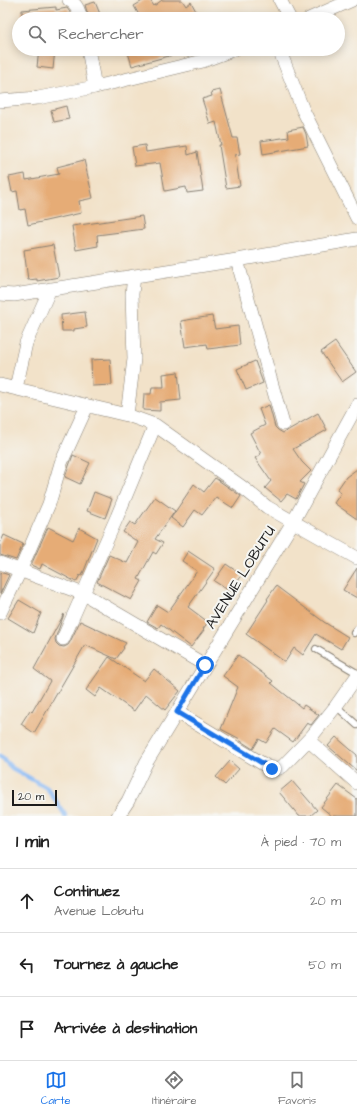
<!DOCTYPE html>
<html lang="fr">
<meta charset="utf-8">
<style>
:root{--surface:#fff;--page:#f6f6f6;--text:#222;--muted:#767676;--line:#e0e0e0;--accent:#1a73e8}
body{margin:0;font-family:"Architects Daughter",sans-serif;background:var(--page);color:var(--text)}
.scale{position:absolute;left:12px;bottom:10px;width:45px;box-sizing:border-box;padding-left:4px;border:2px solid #1c1c1c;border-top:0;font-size:11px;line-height:14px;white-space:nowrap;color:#1c1c1c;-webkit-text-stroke:3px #f6f6f2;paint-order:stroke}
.stop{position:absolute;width:12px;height:12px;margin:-9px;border:3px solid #1a73e8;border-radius:50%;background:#fff}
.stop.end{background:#1a73e8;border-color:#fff;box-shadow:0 1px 4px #0008}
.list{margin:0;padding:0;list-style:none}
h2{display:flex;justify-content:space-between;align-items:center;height:52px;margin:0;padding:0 16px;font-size:17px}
h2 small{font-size:13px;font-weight:400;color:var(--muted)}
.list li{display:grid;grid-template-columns:26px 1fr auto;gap:12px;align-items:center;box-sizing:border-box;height:64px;padding:0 16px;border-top:1px solid var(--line)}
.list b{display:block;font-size:15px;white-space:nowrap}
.list p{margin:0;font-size:13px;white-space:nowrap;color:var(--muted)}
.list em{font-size:13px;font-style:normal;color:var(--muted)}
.icon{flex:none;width:22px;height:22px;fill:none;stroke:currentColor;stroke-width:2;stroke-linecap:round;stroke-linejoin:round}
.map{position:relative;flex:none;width:357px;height:816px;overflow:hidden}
.search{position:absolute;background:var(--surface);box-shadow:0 2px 10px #0003;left:12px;right:12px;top:12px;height:44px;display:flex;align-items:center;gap:10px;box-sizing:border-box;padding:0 14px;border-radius:22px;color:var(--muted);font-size:15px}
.sheet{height:244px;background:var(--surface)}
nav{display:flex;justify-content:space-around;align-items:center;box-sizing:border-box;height:56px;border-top:1px solid var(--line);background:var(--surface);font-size:11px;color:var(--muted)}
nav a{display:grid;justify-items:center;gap:2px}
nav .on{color:var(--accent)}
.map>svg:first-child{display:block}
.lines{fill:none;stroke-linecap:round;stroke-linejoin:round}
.stream{stroke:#89baf5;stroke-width:4.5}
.building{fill:#e6ac76}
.service-casing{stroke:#877f72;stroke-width:8}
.minor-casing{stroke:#877f72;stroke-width:14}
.service{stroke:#fff;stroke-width:6}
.minor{stroke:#fff;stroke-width:13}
.route{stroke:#1a73e8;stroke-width:5}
.labels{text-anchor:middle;stroke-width:4;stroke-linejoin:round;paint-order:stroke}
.street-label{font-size:15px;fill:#1c1c1c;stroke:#f6f6f2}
</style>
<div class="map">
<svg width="357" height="816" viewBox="0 0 357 816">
<rect width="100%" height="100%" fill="#f6f6f2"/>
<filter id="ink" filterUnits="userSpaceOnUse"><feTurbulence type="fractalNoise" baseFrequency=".025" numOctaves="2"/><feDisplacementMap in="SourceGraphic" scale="8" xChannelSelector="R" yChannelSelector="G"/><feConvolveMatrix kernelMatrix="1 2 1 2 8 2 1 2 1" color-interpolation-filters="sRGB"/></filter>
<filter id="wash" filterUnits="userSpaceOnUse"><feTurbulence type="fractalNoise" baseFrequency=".012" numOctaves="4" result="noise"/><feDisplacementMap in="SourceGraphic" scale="16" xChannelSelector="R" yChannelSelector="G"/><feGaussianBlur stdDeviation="0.9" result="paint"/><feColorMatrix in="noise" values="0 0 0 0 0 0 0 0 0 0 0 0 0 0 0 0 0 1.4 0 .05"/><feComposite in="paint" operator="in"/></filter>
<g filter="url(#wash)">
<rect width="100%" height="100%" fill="#f2e2c9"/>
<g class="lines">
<path class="stream" d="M0 756 12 768 47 788 64 813 65 816"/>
</g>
<g id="blocks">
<path class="building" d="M144 0H150L154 6 162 0H182L186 6 191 2 197 13 191 16 193 19H132L139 15 134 6Z
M95 2 100 14 95 16 96 19H89L85 5Z
M56 7V10L67 8 70 12 73 19H22V10Z
M39 49H55L53 69 37 67Z
M127 49H179L180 53 132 66Z
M220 90 233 138H237L240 154 235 155 240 186 226 188 219 145H221L216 122 210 124 202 99 212 96 211 92Z
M66 106 69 119 54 122 51 110Z
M303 127 306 134 308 146 263 154 261 141 289 137 288 130Z
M145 145 146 152 187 146 188 155 197 152 203 191 187 193 186 187 165 191 160 163 135 166 132 147Z
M84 160 93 198 79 201 81 213 28 225 25 209 20 210 17 191 12 192 9 177 25 174 26 180 59 174 57 167Z
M142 216 144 229 97 235 98 246 76 250 72 226Z
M53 245 59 277 37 281V279L28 280 24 250Z
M85 312 87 327 74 329V331H62L61 315Z
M212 316 215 329 238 326 240 345 208 349 207 344 185 347 181 321Z
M335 342 356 372 342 382 321 352Z
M110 359 112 385 92 386 91 360Z
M255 361 263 383 246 390 237 369Z
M178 372 181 400 160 402V411L143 410 144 394H151L152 387H164L163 374Z
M269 405 275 427 278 430 283 433 318 413 327 430 293 449 302 462 311 471 300 482 304 484 296 499 287 494 281 501 265 488 271 481 255 458 261 454 250 433 265 425 259 409Z
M73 455 90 463 80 484 65 477Z
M357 469V519L334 503 341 493 337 490 346 477Z
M215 478 241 496 233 508 216 497 202 515 195 510 183 527 171 518 194 484 204 492Z
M94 492 112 499 105 518 87 511Z
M155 497 175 511 155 539 163 543 156 554 153 552 138 579 142 581 131 600 97 582 109 555 127 563 138 542 123 532 130 522 135 525Z
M48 527 73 540 79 528 97 538 82 576 80 575 76 582 42 564 40 569 31 565Z
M4 535 23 544 16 560 0 555V544Z
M188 551 215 569 188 607 208 622 203 629 204 630 191 647 161 624 158 628 147 622 157 605 168 612 197 571 182 561Z
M226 564 242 575 231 592 214 581Z
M357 568V598L343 590Z
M0 572 9 575 0 594Z
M276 586 324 622 348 637 341 649 316 634 303 655 294 648 285 662 246 634 268 600 267 599Z
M19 600 41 613 33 633 8 618Z
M64 614 55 639 56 643 59 646 64 647 68 645 70 642 80 621 126 643 123 647 124 648 116 659 85 645 34 733 21 724 30 710 32 712 50 681 34 669Z
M238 655 273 681 271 683 302 708 304 705 319 715 311 725 307 723 293 742 275 729 266 743 259 739 253 749 239 740 240 739 221 729 238 687 223 676Z
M109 657 144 681 154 669 180 691 165 710 146 694 134 711 101 688 95 697 86 690Z
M336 737 357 755V771L328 746Z
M230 761 239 769 225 785 216 777Z
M292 781 317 810 310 816H299L279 792Z
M338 785 357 799V816H332L321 807Z"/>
</g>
</g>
<g filter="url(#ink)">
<use href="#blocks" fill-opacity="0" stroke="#877f72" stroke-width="1"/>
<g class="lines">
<defs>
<path id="service" d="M354 633 357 629
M316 649 357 673
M336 706 357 725"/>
<path id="minor" d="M69 0C77 4 79 11 81 19
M280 0 290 19
M309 19 352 0
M88 49 95 87
M279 49 303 110 357 218
M0 101 38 98 95 87 203 61 235 49
M237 260 283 424
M0 294 14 295 237 260 357 239
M0 385 127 415 155 425 242 487 267 507 357 558
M16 388 26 343 50 289
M127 415 134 359 132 294 134 276
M0 563 84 594 205 665
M0 613 20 571 49 504 61 463 87 406
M63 639 117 517 155 425
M177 712 268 767C274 770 277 770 283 766L312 736 336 706 357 676
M308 740 357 783
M118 816 128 801 146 763 293 522 357 405"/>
</defs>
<use href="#service" class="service-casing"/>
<use href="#minor" class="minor-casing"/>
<use href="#service" class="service"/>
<use href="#minor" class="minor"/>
</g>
</g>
<g class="lines" filter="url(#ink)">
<path class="route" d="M205 665 177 712 272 769"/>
</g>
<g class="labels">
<g class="street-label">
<text transform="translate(240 577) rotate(-58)" y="5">AVENUE LOBUTU</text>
</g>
</g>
</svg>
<div class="scale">20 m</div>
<div class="stop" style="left:205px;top:665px"></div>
<div class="stop end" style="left:272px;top:769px"></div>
<div class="search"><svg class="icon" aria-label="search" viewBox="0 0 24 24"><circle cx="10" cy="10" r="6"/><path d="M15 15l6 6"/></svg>Rechercher</div>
</div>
<section class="sheet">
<h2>1 min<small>À pied · 70 m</small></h2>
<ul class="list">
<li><svg class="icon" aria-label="ahead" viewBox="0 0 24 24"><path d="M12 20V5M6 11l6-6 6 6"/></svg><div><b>Continuez</b><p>Avenue Lobutu</p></div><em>20 m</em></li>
<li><svg class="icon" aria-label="left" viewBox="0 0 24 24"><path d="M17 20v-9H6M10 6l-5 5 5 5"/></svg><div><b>Tournez à gauche</b></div><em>50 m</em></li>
<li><svg class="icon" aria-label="arrive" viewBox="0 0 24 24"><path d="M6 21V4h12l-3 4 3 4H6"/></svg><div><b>Arrivée à destination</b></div></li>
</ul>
</section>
<nav>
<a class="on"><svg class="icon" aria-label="map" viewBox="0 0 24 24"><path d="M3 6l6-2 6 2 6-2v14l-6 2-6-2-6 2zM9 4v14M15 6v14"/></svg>Carte</a>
<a><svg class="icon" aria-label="directions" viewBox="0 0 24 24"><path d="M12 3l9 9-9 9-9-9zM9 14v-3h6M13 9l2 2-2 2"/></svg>Itinéraire</a>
<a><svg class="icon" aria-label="saved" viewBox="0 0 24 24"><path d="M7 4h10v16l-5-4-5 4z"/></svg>Favoris</a>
</nav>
